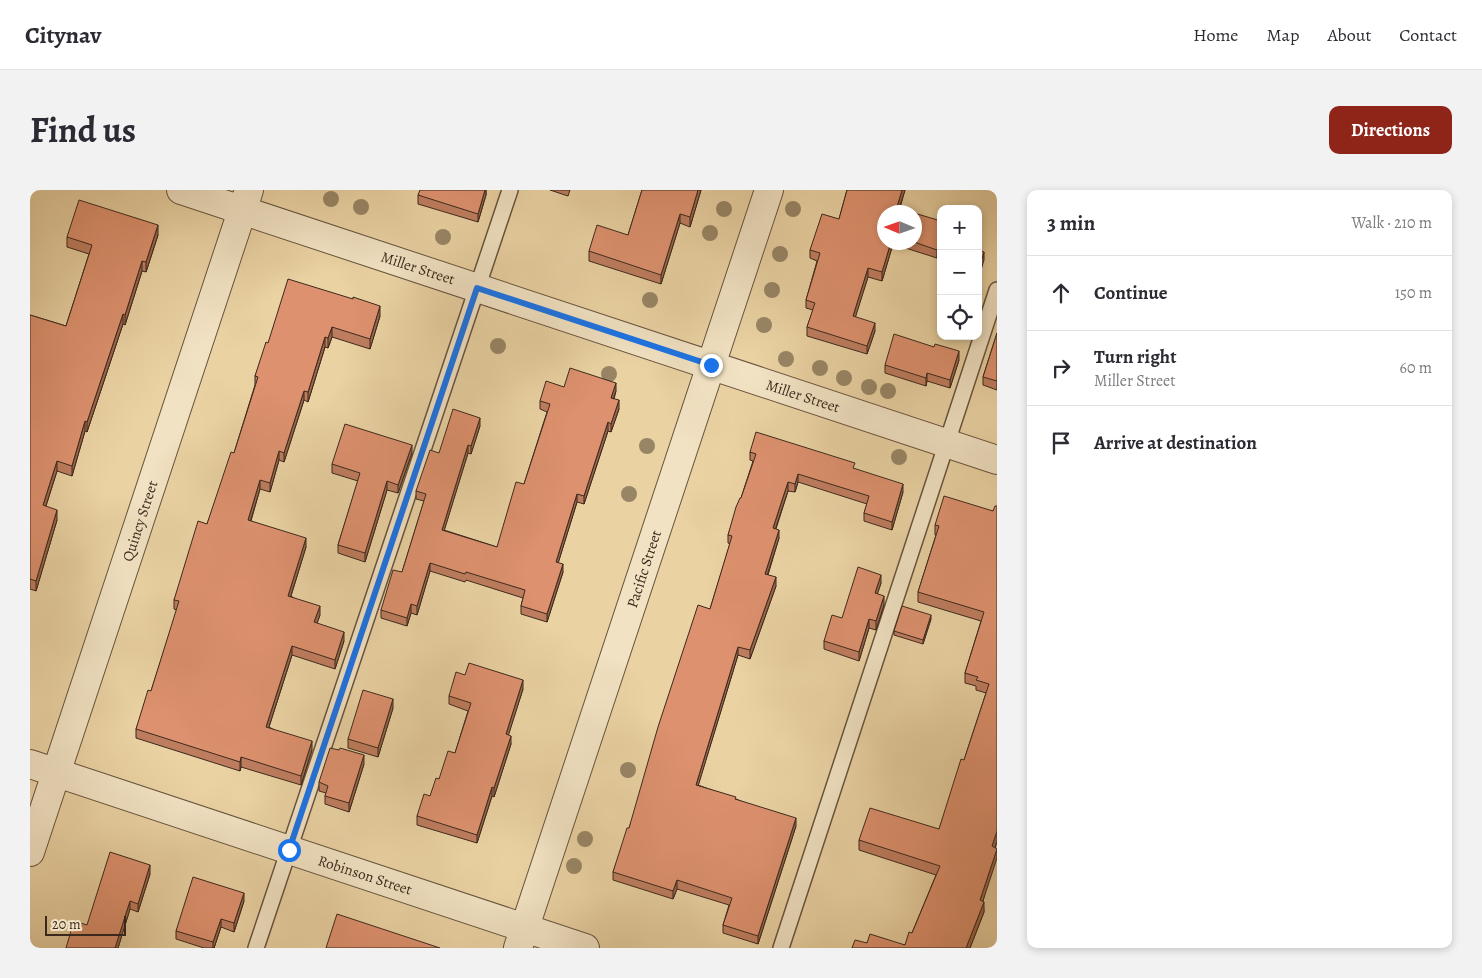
<!DOCTYPE html>
<meta charset="utf-8">
<style>
:root{--surface:#fff;--page:#f2f2f3;--text:#2b2b33;--muted:#7c7c81;--line:#e1e1e2;--accent:#8f2418}
body{margin:0;font-family:Alegreya,serif;background:var(--page);color:var(--text)}
.controls{position:absolute;right:15px;top:15px;display:grid;overflow:hidden;border-radius:10px;box-shadow:0 2px 8px #0003}
.controls button{width:45px;height:45px;display:grid;place-items:center;padding:0;border:0;border-bottom:1px solid var(--line);background:var(--surface);color:var(--text);font:25px sans-serif}
.compass{position:absolute;left:847px;top:15px;width:45px;height:45px;border-radius:50%;background:var(--surface);box-shadow:0 2px 8px #0003;rotate:272deg}
.scale{position:absolute;left:15px;bottom:12px;width:81px;box-sizing:border-box;padding-left:5px;border:2px solid #3c291d;border-top:0;font-size:14px;line-height:18px;white-space:nowrap;color:#3c291d;-webkit-text-stroke:4px #f1e2c3;paint-order:stroke}
.stop{position:absolute;width:15px;height:15px;margin:-11px;border:4px solid #1a73e8;border-radius:50%;background:#fff}
.stop.end{background:#1a73e8;border-color:#fff;box-shadow:0 1px 5px #0008}
.list{margin:0;padding:0;list-style:none}
h2{display:flex;justify-content:space-between;align-items:center;height:65px;margin:0;padding:0 20px;font-size:21px}
h2 small{font-size:16px;font-weight:400;color:var(--muted)}
.list li{display:grid;grid-template-columns:32px 1fr auto;gap:15px;align-items:center;box-sizing:border-box;height:75px;padding:0 20px;border-top:1px solid var(--line)}
.list b{display:block;font-size:19px;white-space:nowrap}
.list p{margin:0;font-size:16px;white-space:nowrap;color:var(--muted)}
.list em{font-size:16px;font-style:normal;color:var(--muted)}
.icon{flex:none;width:28px;height:28px;fill:none;stroke:currentColor;stroke-width:2;stroke-linecap:round;stroke-linejoin:round}
.map{position:relative;flex:none;width:967px;height:758px;overflow:hidden;border-radius:10px}
header{display:flex;align-items:center;gap:30px;box-sizing:border-box;height:70px;padding:0 25px;background:var(--surface);border-bottom:1px solid var(--line)}
header strong{font-size:24px}
nav{display:flex;gap:28px;margin-inline-start:auto;font-size:18px}
.intro{display:flex;align-items:center;justify-content:space-between;box-sizing:border-box;height:120px;padding:0 30px}
h1{margin:0;font-size:35px}
.button{padding:12px 22px;border-radius:10px;background:var(--accent);color:#fff;font-size:18px;font-weight:700}
main{display:flex;gap:30px;padding:0 30px}
aside{flex:1;background:var(--surface);border-radius:10px;box-shadow:0 2px 8px #0003}
.map>svg:first-child{display:block}
.lines{fill:none;stroke-linecap:round;stroke-linejoin:round}
.lane-casing{stroke:#68533e;stroke-width:18}
.street-casing{stroke:#68533e;stroke-width:30}
.lane{stroke:#f1e2c3;stroke-width:15}
.street{stroke:#f1e2c3;stroke-width:28}
.tree{fill:#988565}
.wall{fill:#be7d5f;stroke:#3c291d}
.shaded-wall{fill:#9b664d;stroke:#3c291d}
.building{fill:#dd916e;stroke:#3c291d}
.route{stroke:#1a73e8;stroke-width:6}
.labels{text-anchor:middle;stroke-width:5;stroke-linejoin:round;paint-order:stroke}
.street-label{font-size:15px;fill:#3c291d;stroke:#f1e2c3}
</style>
<header>
<strong>Citynav</strong>
<nav><a>Home</a><a>Map</a><a>About</a><a>Contact</a></nav>
</header>
<div class="intro"><h1>Find us</h1><a class="button">Directions</a></div>
<main>
<div class="map">
<svg width="967" height="758" viewBox="0 0 967 758">
<rect width="100%" height="100%" fill="#ead2a3"/>
<filter id="stains"><feTurbulence type="fractalNoise" baseFrequency=".004" numOctaves="4"/><feColorMatrix values="0 0 0 0 .2 0 0 0 0 .09 0 0 0 0 .02 0 0 0 .5 -.17"/></filter>
<radialGradient id="worn" r=".72"><stop offset=".6" stop-color="#630" stop-opacity="0"/><stop offset="1" stop-color="#630" stop-opacity=".3"/></radialGradient>
<g class="lines">
<defs>
<path id="lane" d="M226 758 480 0
M751 758 967 100"/>
<path id="street" d="M151 0 967 270
M0 574 555 758
M0 662 219 0
M488 758 739 0"/>
</defs>
<use href="#lane" class="lane-casing"/>
<use href="#street" class="street-casing"/>
<use href="#lane" class="lane"/>
<use href="#street" class="street"/>
</g>
<g class="tree">
<circle cx="301" cy="9" r="8"/>
<circle cx="331" cy="17" r="8"/>
<circle cx="694" cy="19" r="8"/>
<circle cx="763" cy="19" r="8"/>
<circle cx="680" cy="43" r="8"/>
<circle cx="413" cy="47" r="8"/>
<circle cx="750" cy="64" r="8"/>
<circle cx="742" cy="100" r="8"/>
<circle cx="620" cy="110" r="8"/>
<circle cx="734" cy="135" r="8"/>
<circle cx="468" cy="156" r="8"/>
<circle cx="756" cy="169" r="8"/>
<circle cx="790" cy="178" r="8"/>
<circle cx="579" cy="184" r="8"/>
<circle cx="814" cy="188" r="8"/>
<circle cx="839" cy="197" r="8"/>
<circle cx="858" cy="201" r="8"/>
<circle cx="617" cy="256" r="8"/>
<circle cx="869" cy="267" r="8"/>
<circle cx="599" cy="304" r="8"/>
<circle cx="598" cy="580" r="8"/>
<circle cx="555" cy="649" r="8"/>
<circle cx="544" cy="676" r="8"/>
</g>
<path class="wall" d="M456 0V5L448 32 388 14V5Z
M520 0H540L538 6Z
M612 0H671L660 37 650 33 631 94 559 71V61L598 45Z
M817 0H875L870 18 854 52H884L911 31 907 68 863 54 852 91 838 87 825 127 845 141 837 164 777 146V137L783 120 776 118V110L787 71 780 68V60L809 29Z
M128 45 116 82 112 81 95 135 93 134 57 242 55 241 42 286 27 281 16 316 27 330 6 401 0 399V125L36 136 59 64 37 57V47Z
M350 126 340 159 302 147 298 158 295 157 278 212 274 210 254 272 249 270 240 302 230 299 221 331 276 357 261 406 290 425 287 433 314 451 305 479 262 465 239 537 282 560 271 595 211 577 210 581 106 548V539L121 501 147 420 144 419V410L177 334 204 263 225 195V186L238 153Z
M967 143V200L953 195V187Z
M929 170 920 198 897 191 896 196 855 183V175Z
M534 197 586 201 584 209 589 219 581 242 578 241 554 314 547 312 528 373 533 382 517 432 491 424V416L493 408 436 390 435 392 400 381 387 425 381 423 377 436 351 428V420L372 382 394 311 386 309V301L409 263 450 236 441 264 438 263 414 340 467 357 494 294 517 222 510 219V211Z
M720 262 825 279 873 302 862 340 834 331V323L837 314 768 292 765 302 758 301 746 339 749 348 738 385 746 396 720 469 708 465 668 595 706 609 766 636 728 754 693 743V735L699 715 647 699 643 709 583 690V682L599 638 680 419 700 354 698 353V345L711 308 723 271 720 270Z
M382 263 368 303 357 300 335 372 308 363V355L328 291 302 283V274Z
M967 316V651L953 711 954 722 940 758H822L837 753 875 755 882 743 906 685 829 660V650L909 639 934 570 956 503 946 500V496L935 493V483L951 431 888 412V402L906 345H905V335L963 321Z
M851 393 847 404 854 415 846 440 839 438 829 471 794 459V451L812 428Z
M901 429 893 454 864 445V441Z
M435 485 493 499 478 545 481 554 464 607 462 606 447 653 387 635V626L400 606 409 589 425 563 438 521 419 514V506Z
M363 518 348 567 318 558V549Z
M334 574 319 622 295 614V606L296 603 289 601V592Z
M120 684 108 722 100 719 88 758 57 735Z
M214 711 204 742 191 737 184 758H174L146 749V741Z"/>
<path class="shaded-wall" d="M455 0H456V5L448 32V24Z
M668 0H671L660 37V27Z
M872 0H875L868 22 867 17Z
M650 24V33L631 94V85Z
M128 35V45L116 82V72Z
M911 47V55L907 68V60Z
M861 52H863V54L852 91V82Z
M954 62V70L948 90V82Z
M112 71V81L95 135V125Z
M838 78V87L823 135V126Z
M350 116V126L340 159V149Z
M93 124V134L57 242V232Z
M845 133V141L837 164V156Z
M302 137V147L298 158V148Z
M295 147V157L278 212V202Z
M929 161V170L920 198V190Z
M897 183V191L896 196V188Z
M586 193V201L581 216V208Z
M274 201V210L254 272V263Z
M589 210V219L581 242V234Z
M450 228V236L441 264V256Z
M55 231V241L42 286V276Z
M578 232V241L554 314V306Z
M382 255V263L368 303V295Z
M438 255V263L412 348V340Z
M249 261V270L240 302V293Z
M27 271V281L13 325V315Z
M768 284V292L765 302V294Z
M230 290V299L218 339V330Z
M357 291V300L335 372V363Z
M758 292V301L743 346V338Z
M873 294V302L862 340V332Z
M547 304V312L526 380V372Z
M27 320V330L6 401V391Z
M749 340V348L735 392V384Z
M276 348V357L258 415V406Z
M400 373V381L387 425V416Z
M533 374V382L517 432V424Z
M851 385V393L845 412V403Z
M746 387V396L720 469V460Z
M854 406V415L846 440V431Z
M381 414V423L377 436V428Z
M290 416V425L284 442V432Z
M901 425V429L893 454V450Z
M839 429V438L829 471V462Z
M314 442V451L305 479V470Z
M262 456V465L236 546V537Z
M708 457V465L666 603V595Z
M493 490V499L476 553V544Z
M363 509V518L348 567V558Z
M481 546V554L464 607V598Z
M282 551V560L271 595V586Z
M334 565V574L319 622V613Z
M211 567V577L210 581V572Z
M462 597V606L447 653V645Z
M766 628V636L728 754V746Z
M967 641V651L962 666V656Z
M967 659V668L950 720V710Z
M120 675V684L108 722V714Z
M647 690V699L643 709V701Z
M214 703V711L204 742V733Z
M100 711V719L88 758H85Z
M954 712V722L940 758H936Z
M191 729V737L184 758H183V752Z"/>
<path class="building" d="M390 0H455L448 24 388 5Z
M612 0H668L660 27 650 24 631 85 559 61 567 35 598 45Z
M817 0H872L867 17 884 22H854V52H861L852 82 838 78 823 126 845 133 837 156 777 137 785 113 776 110 790 63 780 60 792 24 809 29Z
M49 10 128 35 116 72 112 71 95 125 93 124 57 232 55 231 42 276 27 271 13 315 27 320 6 391 0 389V125L36 136 62 55 37 47Z
M884 23 911 31V47L907 60 884 52Z
M948 60 954 62 948 82Z
M258 89 323 109V107L350 116 340 149 302 137 298 148 295 147 278 202 274 201 254 263 249 261 240 293 230 290 218 330 276 348 258 406 290 416 284 432 314 442 305 470 262 456 236 537 282 551 271 586 211 567 210 572 106 539 118 500 121 501 149 411 144 410 168 331 177 334 201 262 204 263 228 187 225 186 236 152 238 153Z
M967 143V191L953 187Z
M864 144 904 157 905 154 929 161 920 190 897 183 896 188 855 175Z
M540 178 586 193 581 208 589 210 581 234 578 232 554 306 547 304 526 372 533 374 517 424 491 416 495 400 436 382 435 384 400 373 387 416 381 414 377 428 351 420 363 380 372 382 396 304 386 301 400 260 409 263 423 219 450 228 441 256 438 255 412 340 467 357 486 292 494 294 520 214 510 211 516 191 534 197Z
M315 234 382 255 368 295 357 291 335 363 308 355 330 283 302 274Z
M726 242 825 273 823 278 873 294 862 332 834 323 839 306 768 284 765 294 758 292 743 338 749 340 735 384 746 387 720 460 708 457 666 595 706 607 705 609 766 628 728 746 693 735 702 708 647 690 643 701 583 682 597 638H599L628 537 668 415 680 419 702 346 698 345 706 317 710 308H711L726 264 720 262Z
M914 306 963 321 965 316H967V641L962 656 967 659 950 710 954 712 936 758H822L825 750 837 753 840 744 875 755 879 742 882 743 910 676 829 650 840 618 909 639 931 569 934 570 959 494 946 490 948 487 935 483 954 422 888 402 909 336 905 335Z
M828 377 851 385 845 403 854 406 846 431 839 429 829 462 794 451 802 425 812 428Z
M872 416 901 425 893 450 864 441Z
M439 473 493 490 476 544 481 546 464 598 462 597 447 645 387 626 394 604 400 606 406 588 409 589 418 561 425 563 441 513 419 506 426 482 435 485Z
M333 500 363 509 348 558 318 549Z
M300 558 309 560 310 558 334 565 319 613 295 606 298 596 289 592Z
M80 662 120 675 108 714 100 711 85 758H36L44 731 57 735Z
M163 687 214 703 204 733 191 729 183 752 146 741Z
M307 724 410 758H296Z"/>
<g class="lines">
<path class="route" d="M259 660 447 98 681 175"/>
</g>
<g class="labels">
<g class="street-label">
<text transform="translate(388 78) rotate(18)" y="5">Miller Street</text>
<text transform="translate(773 206) rotate(18)" y="5">Miller Street</text>
<text transform="translate(110 331) rotate(-72)" y="5">Quincy Street</text>
<text transform="translate(614 379) rotate(-72)" y="5">Pacific Street</text>
<text transform="translate(335 685) rotate(18)" y="5">Robinson Street</text>
</g>
</g>
<rect width="100%" height="100%" filter="url(#stains)"/>
<rect width="100%" height="100%" fill="url(#worn)"/>
</svg>
<div class="controls">
<button>+</button>
<button>−</button>
<button><svg class="icon" aria-label="locate" viewBox="0 0 24 24"><circle cx="12" cy="12" r="6"/><path d="M12 2v4M12 18v4M2 12h4M18 12h4"/></svg></button>
</div>
<svg class="compass" viewBox="-18 -18 36 36"><path d="M0-13l5 13h-10z" fill="#e53935"/><path d="M0 13l5-13h-10z" fill="#7c7c81"/></svg>
<div class="scale">20 m</div>
<div class="stop" style="left:259px;top:660px"></div>
<div class="stop end" style="left:681px;top:175px"></div>
</div>
<aside>
<h2>3 min<small>Walk · 210 m</small></h2>
<ul class="list">
<li><svg class="icon" aria-label="ahead" viewBox="0 0 24 24"><path d="M12 20V5M6 11l6-6 6 6"/></svg><div><b>Continue</b></div><em>150 m</em></li>
<li><svg class="icon" aria-label="right" viewBox="0 0 24 24"><path d="M7 20v-9h11M14 6l5 5-5 5"/></svg><div><b>Turn right</b><p>Miller Street</p></div><em>60 m</em></li>
<li><svg class="icon" aria-label="arrive" viewBox="0 0 24 24"><path d="M6 21V4h12l-3 4 3 4H6"/></svg><div><b>Arrive at destination</b></div></li>
</ul>
</aside>
</main>
